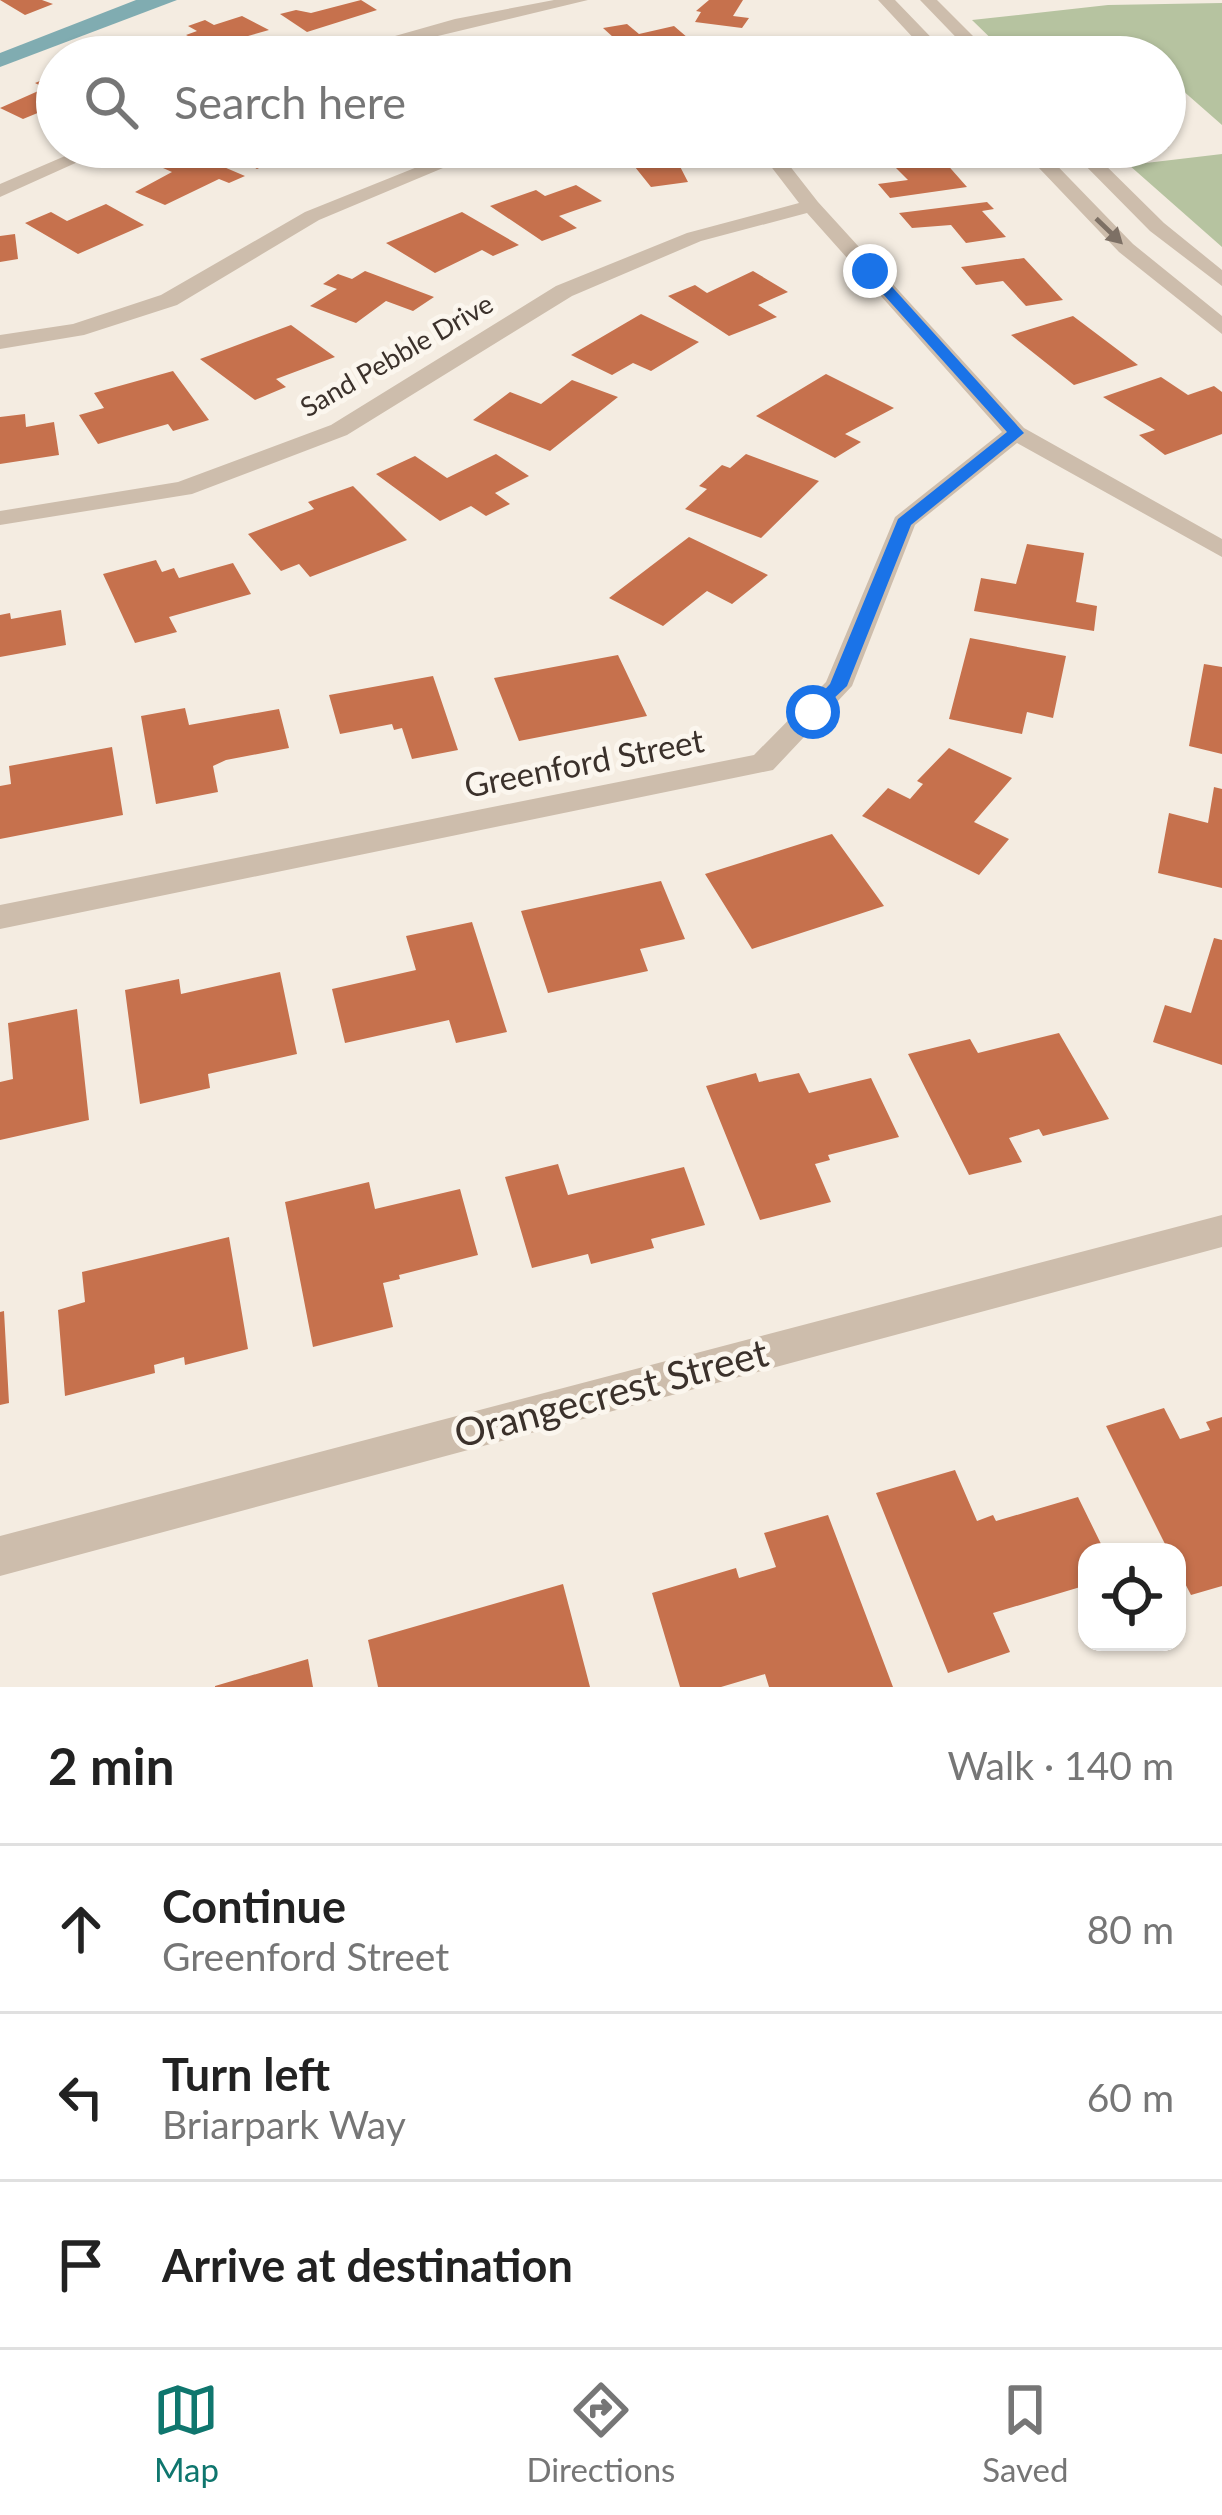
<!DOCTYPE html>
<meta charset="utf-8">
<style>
:root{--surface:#fff;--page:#f2f2f2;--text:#222;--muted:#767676;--line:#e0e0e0;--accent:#0f766e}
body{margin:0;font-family:Lato,sans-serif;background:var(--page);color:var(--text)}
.controls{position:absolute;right:36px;bottom:36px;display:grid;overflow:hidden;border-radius:24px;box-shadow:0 3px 9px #0004}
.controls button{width:108px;height:108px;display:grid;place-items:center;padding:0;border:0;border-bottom:3px solid var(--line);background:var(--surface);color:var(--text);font:60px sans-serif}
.stop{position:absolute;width:36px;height:36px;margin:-27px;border:9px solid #1a73e8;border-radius:50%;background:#fff}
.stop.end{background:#1a73e8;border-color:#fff;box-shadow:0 3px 12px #0008}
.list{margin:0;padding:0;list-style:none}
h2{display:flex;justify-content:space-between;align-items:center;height:156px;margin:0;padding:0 48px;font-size:51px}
h2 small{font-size:39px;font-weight:400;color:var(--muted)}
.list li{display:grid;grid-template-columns:78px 1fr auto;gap:36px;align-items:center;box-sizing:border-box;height:168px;padding:0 48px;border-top:3px solid var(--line)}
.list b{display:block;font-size:45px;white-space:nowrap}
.list p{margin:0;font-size:39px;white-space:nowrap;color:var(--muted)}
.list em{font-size:39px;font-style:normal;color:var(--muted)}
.icon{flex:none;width:66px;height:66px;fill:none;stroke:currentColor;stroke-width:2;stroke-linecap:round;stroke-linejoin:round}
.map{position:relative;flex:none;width:1222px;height:1687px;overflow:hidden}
.search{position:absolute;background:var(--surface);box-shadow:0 3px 9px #0004;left:36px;right:36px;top:36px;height:132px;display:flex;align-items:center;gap:30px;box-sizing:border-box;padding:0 42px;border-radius:66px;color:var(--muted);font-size:45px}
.sheet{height:660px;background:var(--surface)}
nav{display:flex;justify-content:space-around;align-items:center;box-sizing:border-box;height:168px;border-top:3px solid var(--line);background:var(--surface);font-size:33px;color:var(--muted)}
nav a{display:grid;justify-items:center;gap:6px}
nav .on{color:var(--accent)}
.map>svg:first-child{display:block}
.green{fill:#b6c3a0}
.water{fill:#80acb1}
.building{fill:#c6714d}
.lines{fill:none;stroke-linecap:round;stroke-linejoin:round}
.service{fill:#cdbdac;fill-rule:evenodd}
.minor{fill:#cdbdac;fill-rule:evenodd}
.tertiary{fill:#cdbdac;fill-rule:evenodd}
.oneway{fill:#7d7065}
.route{fill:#1a73e8}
.labels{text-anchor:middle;stroke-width:10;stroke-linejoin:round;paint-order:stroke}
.far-street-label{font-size:27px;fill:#3b312b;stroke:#fbf6ee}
.street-label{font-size:33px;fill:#3b312b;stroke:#fbf6ee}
.near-street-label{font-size:39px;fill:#3b312b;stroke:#fbf6ee}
</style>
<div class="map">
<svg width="1222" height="1687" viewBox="0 0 1222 1687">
<rect width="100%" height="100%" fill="#f4ece1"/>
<path class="green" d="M1222 3V125L1165 75V57H1144L1127 43 1010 57 972 20 1108 5Z
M1222 154V247L1129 165Z"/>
<path class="water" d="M136 0H177L0 67V53Z"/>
<path class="building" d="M0 0H42L53 4 25 15Z
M361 0 377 10 307 32 280 14 296 10 311 13Z
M709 0H743L733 16 749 18 742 28 695 22 701 12 696 11Z
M242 16 269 30 234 40 251 49 229 57 186 35 197 31 188 26 205 20 214 25Z
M627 24 639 34 674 26 695 44 670 49 676 54 635 57 603 28Z
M523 42 533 51 577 44 591 57H500L491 48Z
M169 43 195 57H128V56Z
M57 74V105L23 119 0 108 45 88 35 83Z
M217 147H302L257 169Z
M619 147H670L688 182 651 187Z
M184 150 245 176 229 183 219 179 165 205 135 192 172 172 154 164Z
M937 153 967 187 890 198 878 184 908 180 888 160Z
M576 185 602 201 559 216 577 228 542 241 490 206 536 190 545 196Z
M987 202 994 209 982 211 1006 237 966 243 951 225 912 228 899 213Z
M106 204 144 225 78 254 25 223 51 212 67 221Z
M462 212 519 245 493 256 482 250 435 273 386 243Z
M15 234 18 259 0 262V236Z
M1024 258 1063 300 1026 306 1003 281 976 285 961 267Z
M365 271 434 297 413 311 386 301 356 323 310 306 337 289 323 284 338 274 352 279Z
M753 271 788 292 758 305 777 317 729 336 668 296 695 285 707 293Z
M641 314 699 342 651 371 633 363 612 375 571 355Z
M1073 316 1138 365 1074 385 1011 335Z
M291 325 335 357 276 379 286 387 255 400 200 359Z
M173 371 209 420 173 431 168 424 98 444 79 415 104 408 94 393Z
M826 374 894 408 845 434 861 442 835 458 756 416Z
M1161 377 1188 395 1214 386 1222 392V434L1165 455 1139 435 1155 430 1103 397Z
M572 380 618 397 550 451 473 420 510 392 541 404Z
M25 414 26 427 54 422 59 455 0 464V417Z
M496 454 529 476 495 493 510 504 486 516 471 506 440 521 376 474 415 456 447 478Z
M746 454 819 481 761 538 685 509 707 489 699 486 722 465 730 468Z
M353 486 407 540 310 577 299 564 281 571 248 534 314 509 308 502Z
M689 537 768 575 732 604 707 591 663 626 609 598Z
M1027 544 1084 553 1076 602 1097 606 1094 631 974 611 981 578 1016 584Z
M156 560 162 572 174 568 179 578 233 563 251 594 169 617 177 632 135 643 103 574Z
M61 610 66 645 0 657V615L10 613 11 619Z
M970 638 1066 656 1053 718 1027 712 1022 734 949 719Z
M618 655 647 716 519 741 494 678Z
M1204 664 1222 667V754L1189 746Z
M433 676 458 750 412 759 402 728 394 730 392 724 340 734 329 695Z
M185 708 189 725 279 709 289 748 226 760 213 766 218 792 156 804 141 716Z
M112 747 123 815 0 839V786L11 784 9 766Z
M949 748 1012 778 974 822 1009 839 979 875 862 816 888 788 910 799 923 784 917 781Z
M1214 787 1222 789V888L1158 873 1169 813 1208 823Z
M832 834 884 906 752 949 705 874Z
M661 881 685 939 640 949 648 971 548 993 521 911Z
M472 922 507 1032 456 1043 449 1020 345 1043 332 989 416 970 406 936Z
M1214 938 1222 940V1065L1153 1042 1165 1005 1191 1013Z
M280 972 297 1054 208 1074 210 1088 140 1104 125 990 179 979 181 994Z
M77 1009 89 1120 0 1140V1082L13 1079 8 1023Z
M1059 1033 1109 1119 1043 1136 1039 1129 1009 1138 1022 1162 969 1175 908 1054 970 1039 978 1053Z
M756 1073 759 1082 799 1073 809 1093 871 1078 899 1137 828 1155 830 1160 815 1164 831 1202 760 1220 706 1086Z
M558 1164 568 1195 684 1167 705 1225 651 1239 654 1248 591 1264 588 1254 532 1268 505 1177Z
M369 1182 375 1209 460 1189 478 1255 399 1275 400 1279 383 1283 393 1327 313 1347 285 1202Z
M229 1237 248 1349 185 1365 184 1357 154 1365 155 1373 65 1396 58 1310 85 1302 82 1272Z
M4 1311 9 1403 0 1405V1312Z
M1164 1408 1180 1439 1210 1430 1206 1422 1222 1417V1586L1191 1595 1177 1568V1552H1169L1106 1426Z
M955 1470 977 1521 993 1515 996 1521 1078 1497 1105 1552H1087V1585L993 1613 1010 1652 948 1673 876 1493Z
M828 1515 893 1687H769L765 1674 721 1687H680L652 1593 736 1568 739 1578 776 1567 764 1533Z
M563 1584 590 1687H378L368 1640Z
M308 1659 313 1687H215V1686Z"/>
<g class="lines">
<path class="service" d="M1165 143 1169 147 1160 152 1043 169 1034 164 1043 159 1125 147H1165Z"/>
<path class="minor" d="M554 0H588L350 57H321L455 19Z
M86 147H111L0 197V184Z
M756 147H775L818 202 1024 428 1222 539V557L1017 443 915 525 852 686 773 770 0 929V905L754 755 826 682 895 517 1002 432 807 213 701 241 572 296 347 435 192 494 0 525V511L178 482 331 425 556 286 687 233 799 203Z
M1222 1215V1247L0 1576V1536Z"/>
<path class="tertiary" d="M878 0H895L950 57H931Z
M920 0H937L994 57H975Z
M467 147H493L319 220 177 305 84 335 0 349V335L73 324 161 295 305 212Z
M1019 147H1039L1133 244 1222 316V334L1119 252Z
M1067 147H1087L1164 223 1222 270V286L1150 231Z"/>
</g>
<defs><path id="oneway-solid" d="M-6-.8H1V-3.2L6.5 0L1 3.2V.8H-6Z" transform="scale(3)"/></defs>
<use class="oneway" href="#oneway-solid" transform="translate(1109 231) rotate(44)"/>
<path class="route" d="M865 268H875L1024 433 911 525 847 686 813 718 804 712 830 684 898 519 1007 432 865 274Z"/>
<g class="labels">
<g class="far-street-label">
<text transform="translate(397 356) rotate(-30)" y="9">Sand Pebble Drive</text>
</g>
<g class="street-label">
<text transform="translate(584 763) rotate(-11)" y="12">Greenford Street</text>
</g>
<g class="near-street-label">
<text transform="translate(611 1393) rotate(-15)" y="14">Orangecrest Street</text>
</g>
</g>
</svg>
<div class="controls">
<button><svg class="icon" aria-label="locate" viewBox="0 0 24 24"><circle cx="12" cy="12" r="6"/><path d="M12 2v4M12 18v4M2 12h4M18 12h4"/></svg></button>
</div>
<div class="stop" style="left:813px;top:712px"></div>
<div class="stop end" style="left:870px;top:271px"></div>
<div class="search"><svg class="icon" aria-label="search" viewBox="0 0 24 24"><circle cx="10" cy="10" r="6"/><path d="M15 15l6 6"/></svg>Search here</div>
</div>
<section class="sheet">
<h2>2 min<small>Walk · 140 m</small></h2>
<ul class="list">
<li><svg class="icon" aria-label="ahead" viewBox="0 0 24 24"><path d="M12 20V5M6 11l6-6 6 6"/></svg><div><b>Continue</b><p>Greenford Street</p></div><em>80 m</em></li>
<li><svg class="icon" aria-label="left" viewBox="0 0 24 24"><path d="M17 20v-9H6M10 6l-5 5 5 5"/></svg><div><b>Turn left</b><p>Briarpark Way</p></div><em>60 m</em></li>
<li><svg class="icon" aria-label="arrive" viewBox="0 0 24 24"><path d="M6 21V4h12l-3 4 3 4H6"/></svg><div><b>Arrive at destination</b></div></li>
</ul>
</section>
<nav>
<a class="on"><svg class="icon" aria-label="map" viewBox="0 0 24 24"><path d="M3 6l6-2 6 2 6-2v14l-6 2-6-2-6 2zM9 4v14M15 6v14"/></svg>Map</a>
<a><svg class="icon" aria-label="directions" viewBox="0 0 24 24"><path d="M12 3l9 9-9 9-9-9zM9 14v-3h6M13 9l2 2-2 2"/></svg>Directions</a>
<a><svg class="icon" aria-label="saved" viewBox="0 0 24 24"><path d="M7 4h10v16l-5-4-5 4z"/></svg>Saved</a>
</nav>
